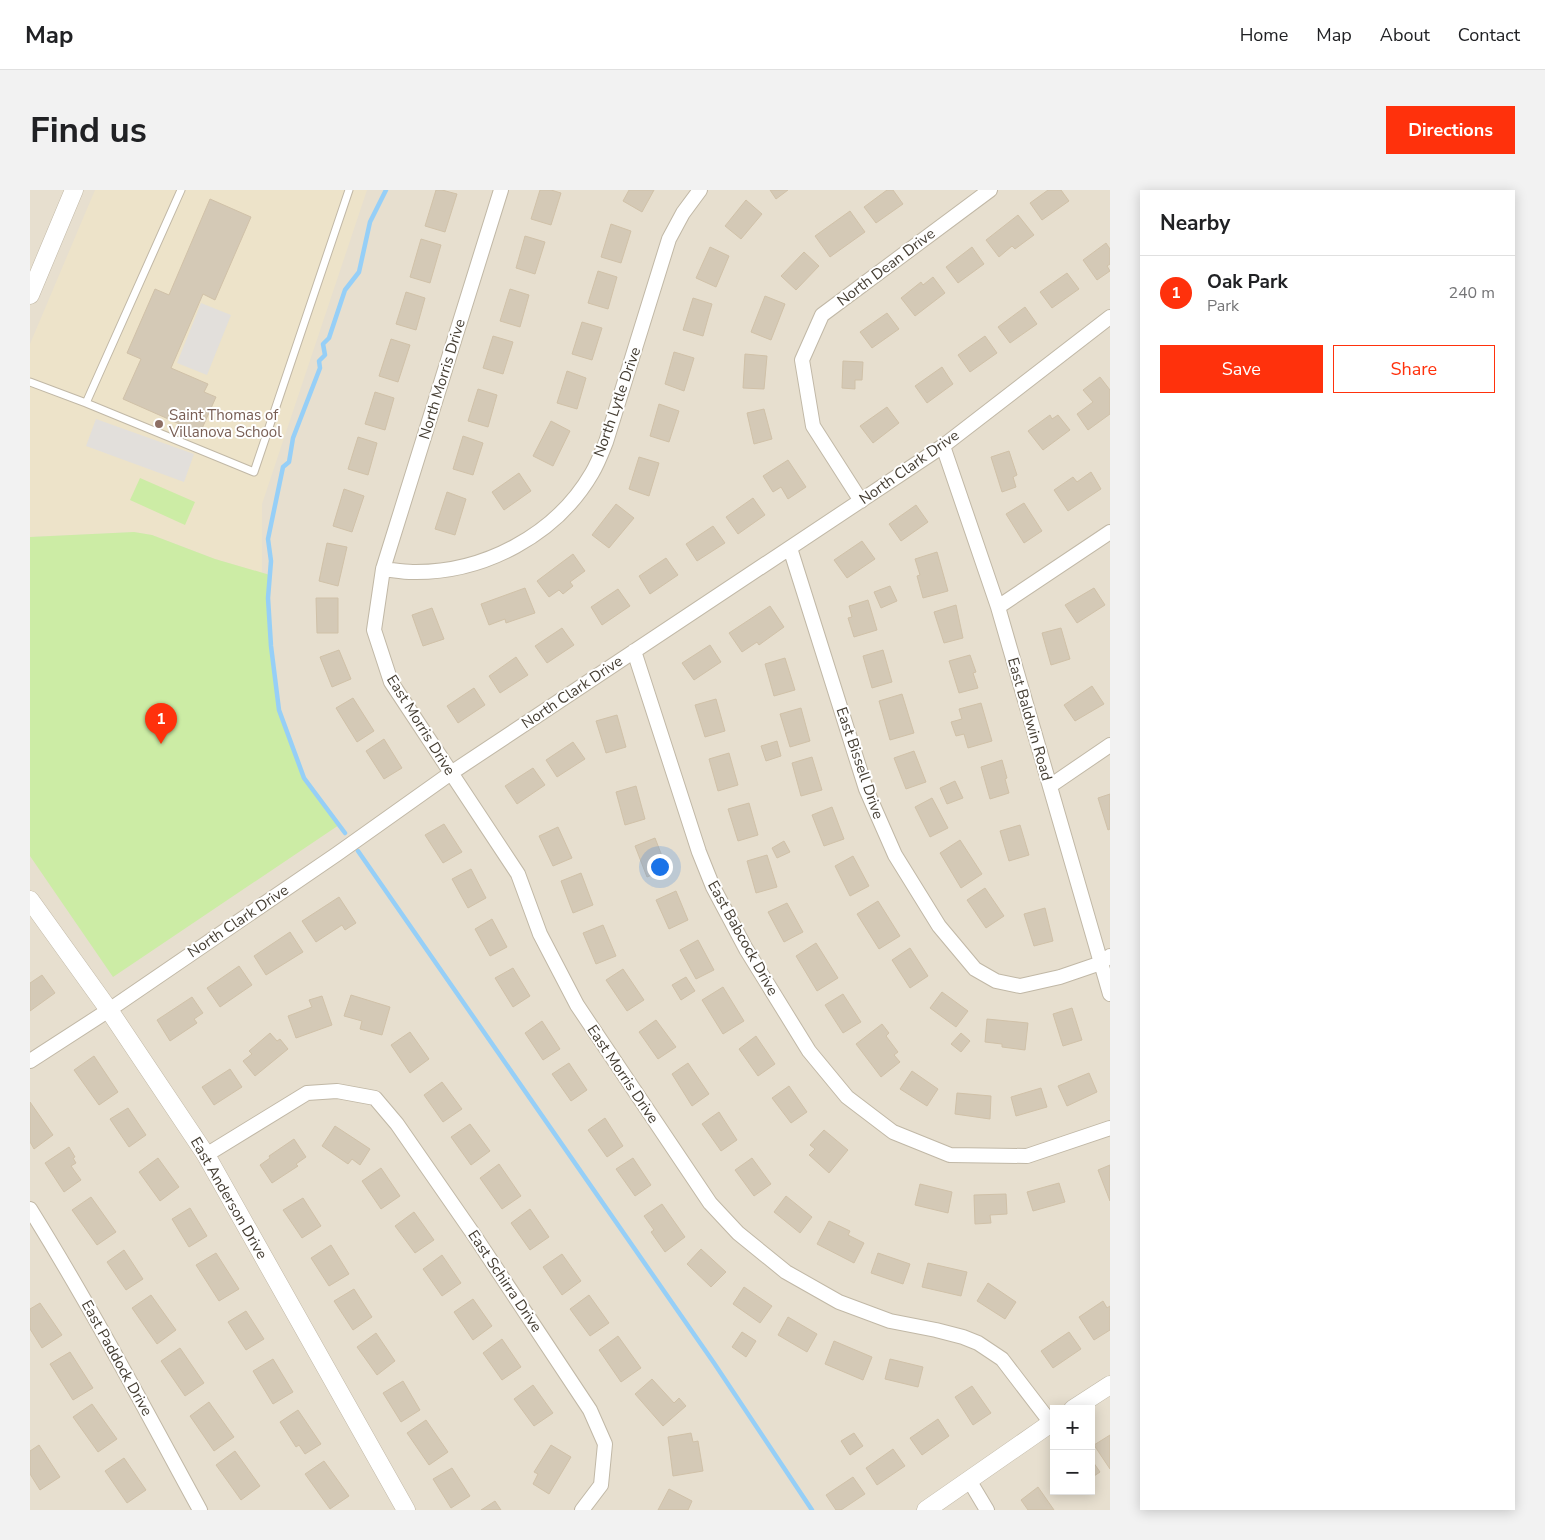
<!DOCTYPE html>
<meta charset="utf-8">
<style>
:root{--surface:#fff;--page:#f2f2f2;--text:#202124;--muted:#757577;--line:#e0e0e0;--accent:#ff310c}
body{margin:0;font-family:"Nunito Sans",sans-serif;background:var(--page);color:var(--text)}
.controls{position:absolute;right:15px;bottom:15px;display:grid;overflow:hidden;border-radius:0px;box-shadow:0 2px 12px #0003}
.controls button{width:45px;height:45px;display:grid;place-items:center;padding:0;border:0;border-bottom:1px solid var(--line);background:var(--surface);color:var(--text);font:25px sans-serif}
.you{position:absolute;left:629px;top:676px;width:18px;height:18px;margin:-12px;border:4px solid #fff;border-radius:50%;background:#1a73e8;box-shadow:0 0 0 8px #1a73e833}
.badge{display:grid;place-items:center;width:32px;height:32px;border-radius:50%;background:var(--accent);color:#fff;font-size:16px;font-weight:700}
.pin{position:absolute;translate:-50% -41px;filter:drop-shadow(0 1px 2px #0008)}
.pin::after{content:'';position:absolute;top:26px;width:18px;height:15px;background:inherit;clip-path:polygon(0 0,100% 0,50% 100%)}
.list{margin:0;padding:0;list-style:none}
h2{display:flex;justify-content:space-between;align-items:center;height:65px;margin:0;padding:0 20px;font-size:21px}
h2 small{font-size:16px;font-weight:400;color:var(--muted)}
.list li{display:grid;grid-template-columns:32px 1fr auto;gap:15px;align-items:center;box-sizing:border-box;height:75px;padding:0 20px;border-top:1px solid var(--line)}
.list b{display:block;font-size:19px;white-space:nowrap}
.list p{margin:0;font-size:16px;white-space:nowrap;color:var(--muted)}
.list em{font-size:16px;font-style:normal;color:var(--muted)}
.actions{display:flex;gap:10px;padding:15px 20px}
.actions a{flex:1;padding:11px 0;border:1px solid var(--accent);border-radius:0px;text-align:center;font-size:18px;color:var(--accent)}
.actions .main{background:var(--accent);color:#fff}
.map{position:relative;flex:none;width:1080px;height:1320px;overflow:hidden;border-radius:0px}
header{display:flex;align-items:center;gap:30px;box-sizing:border-box;height:70px;padding:0 25px;background:var(--surface);border-bottom:1px solid var(--line)}
header strong{font-size:24px}
nav{display:flex;gap:28px;margin-inline-start:auto;font-size:18px}
.intro{display:flex;align-items:center;justify-content:space-between;box-sizing:border-box;height:120px;padding:0 30px}
h1{margin:0;font-size:35px}
.button{padding:12px 22px;border-radius:0px;background:var(--accent);color:#fff;font-size:18px;font-weight:700}
main{display:flex;gap:30px;padding:0 30px}
aside{flex:1;background:var(--surface);border-radius:0px;box-shadow:0 2px 12px #0003}
.map>svg:first-child{display:block}
.residential{fill:#e7dfcf;fill-rule:evenodd}
.education{fill:#ede3c9}
.green{fill:#cceca5}
.parking{fill:#e2dfdb}
.lines{fill:none;stroke-linecap:round;stroke-linejoin:round}
.stream{stroke:#96cff7;stroke-width:4.5}
.building{fill:#d4c9b6;stroke:#d0c1a8}
.service-casing{stroke:#c1b8a6;stroke-width:9}
.minor-casing{stroke:#c1b8a6;stroke-width:16}
.tertiary-casing{stroke:#c1b8a6;stroke-width:19}
.service{stroke:#fff;stroke-width:7}
.minor{stroke:#fff;stroke-width:14}
.tertiary{stroke:#fff;stroke-width:18}
.education-dot{fill:#8d6e63;stroke:#fff;stroke-width:2}
.labels{text-anchor:middle;stroke-width:4;stroke-linejoin:round;paint-order:stroke}
.street-label{font-size:15px;fill:#443d32;stroke:#fff}
.education-label{font-size:15px;fill:#785e54;stroke:#fff;text-anchor:start}
</style>
<header>
<strong>Map</strong>
<nav><a>Home</a><a>Map</a><a>About</a><a>Contact</a></nav>
</header>
<div class="intro"><h1>Find us</h1><a class="button">Directions</a></div>
<main>
<div class="map">
<svg width="1080" height="1320" viewBox="0 0 1080 1320">
<rect width="100%" height="100%" fill="#f3ede1"/>
<path class="residential" d="M0 0H1080V1320H0ZM1024 1219H1061V1301H1024Z"/>
<path class="education" d="M65 0H337L232 314V383L185 369 122 345 104 342 0 347V154Z"/>
<path class="green" d="M110 288 165 312 155 335 100 310Z
M104 342 122 345 185 369 240 385 238 408 241 456 249 520 274 588 309 635 83 787 0 666V347Z"/>
<path class="parking" d="M171 113 201 125 177 185 147 173Z
M66 229 164 264 154 292 56 256Z"/>
<g class="lines">
<path class="stream" d="M315 643 274 588 249 520 241 456 238 408 241 371 238 349 253 277 259 272 263 248 290 178 289 171 295 165 293 154 299 148 315 100 329 82 340 32 356 0
M328 661 684 1173 782 1320"/>
</g>
<path class="building" d="M406 0H412L427 4 415 42 395 36Z
M510 0H521L531 3 521 35 501 29Z
M599 0H624L612 22 593 11Z
M740 0H758L746 9Z
M857 0H863L873 14 846 33 834 17Z
M1018 0H1031L1039 11 1012 30 1000 13Z
M180 9 221 27 185 110 173 104 141 178 178 194 174 202 186 207 170 243 93 209 111 169 97 163 125 99 139 105Z
M716 10 732 24 711 49 695 36Z
M820 21 835 42 800 67 785 46Z
M988 25 1004 45 985 59 982 56 969 67 956 50Z
M581 34 601 41 591 73 571 67Z
M495 46 515 52 505 84 486 78Z
M391 49 411 55 400 93 380 87Z
M1076 53 1080 59V74L1077 76 1080 81 1067 90 1053 70Z
M680 57 699 66 686 97 666 88Z
M942 57 954 74 928 93 916 77Z
M774 62 789 76 766 100 751 86Z
M568 81 587 87 578 119 558 113Z
M1037 83 1049 99 1022 118 1010 102Z
M903 87 915 103 885 126 871 108 891 92 893 95Z
M480 99 499 105 490 137 470 131Z
M376 102 395 108 386 140 366 134Z
M735 106 755 114 741 150 721 142Z
M663 108 682 114 673 146 653 140Z
M995 117 1007 134 980 153 968 137Z
M857 123 869 139 842 158 830 142Z
M552 132 572 138 562 170 542 164Z
M463 146 483 152 473 184 453 178Z
M955 146 967 163 940 182 928 165Z
M361 149 380 155 368 192 349 186Z
M644 162 664 168 654 201 635 194Z
M715 164 737 166 734 199 713 198Z
M813 171 833 172 832 190H825V199L812 198Z
M912 177 923 194 897 213 885 196Z
M537 181 556 188 547 219 527 213Z
M1070 187 1080 200V224L1058 240 1047 224 1063 212 1053 200Z
M448 199 467 205 458 237 438 231Z
M345 202 364 208 355 240 335 234Z
M629 214 649 221 639 252 620 246Z
M857 217 869 233 843 253 830 236Z
M734 219 742 249 724 254 717 223Z
M1020 225 1022 229 1028 225 1040 240 1013 260 998 241Z
M521 231 540 241 523 276 503 266Z
M433 246 453 253 443 285 423 279Z
M328 247 347 253 338 285 318 279Z
M979 261 987 285 983 287 986 297 972 302 961 267Z
M609 267 629 273 619 306 599 299Z
M758 270 776 297 758 309 751 297 743 302 733 286Z
M1061 282 1071 299 1038 321 1024 300 1043 287 1047 292Z
M489 283 501 301 474 320 462 302Z
M314 299 334 306 322 342 303 336Z
M417 302 436 309 425 345 405 339Z
M723 308 735 325 708 344 696 327Z
M994 313 1012 341 994 353 976 324Z
M586 314 604 328 579 358 562 345Z
M886 315 898 332 871 351 859 334Z
M683 336 695 353 667 371 656 354Z
M832 351 845 369 817 388 804 370Z
M297 353 317 357 308 396 289 391Z
M907 362 918 401 893 408 887 386 890 385 885 369Z
M543 364 555 381 540 392 543 396 533 404 529 400 519 407 507 391Z
M636 368 648 385 620 404 609 386Z
M860 396 867 411 851 418 844 402Z
M495 398 505 423 476 433 475 429 459 435 451 414Z
M1064 398 1075 415 1047 433 1035 415Z
M588 399 600 416 572 435 561 417Z
M286 408H308V443H287Z
M838 410 847 440 824 447 818 428 822 427 819 416Z
M926 415 933 448 914 453 904 422Z
M740 416 754 437 729 455 727 452 712 462 699 443Z
M402 418 414 449 393 456 382 425Z
M532 438 544 455 517 473 505 456Z
M1031 438 1040 469 1021 475 1012 443Z
M680 455 691 472 664 490 652 473Z
M309 460 321 489 302 497 290 467Z
M853 460 862 492 842 498 833 466Z
M940 465 946 482 943 483 948 498 929 503 919 471Z
M486 467 498 485 470 503 459 486Z
M755 468 765 500 744 506 735 474Z
M1062 496 1074 514 1045 531 1034 515Z
M444 498 455 515 428 533 417 516Z
M872 504 884 543 860 550 849 511Z
M323 508 344 541 327 552 306 518Z
M686 509 695 541 675 547 665 515Z
M951 513 962 551 938 558 934 544 926 546 921 532 932 529 929 519Z
M771 518 780 551 760 557 750 524Z
M587 525 596 557 576 563 566 531Z
M354 549 372 578 354 589 336 561Z
M747 551 751 566 736 571 731 556Z
M543 552 555 569 527 587 516 570Z
M884 561 896 592 876 599 864 568Z
M699 563 708 595 688 601 679 569Z
M782 567 792 600 771 606 762 573Z
M972 570 977 588 975 589 979 603 960 609 951 577Z
M503 578 515 595 487 614 475 596Z
M925 591 933 608 917 614 910 598Z
M606 596 615 629 595 635 586 602Z
M1080 604V639L1078 640 1068 608Z
M902 608 918 638 900 647 885 617Z
M719 613 728 645 708 651 698 619Z
M802 617 814 649 794 656 782 625Z
M414 634 432 662 413 673 395 645Z
M990 635 999 665 979 671 970 641Z
M528 637 542 668 523 676 509 646Z
M625 648 637 679 617 687 605 656Z
M930 650 952 684 931 698 910 663Z
M754 651 760 662 747 668 742 658Z
M737 665 747 697 726 703 717 671Z
M823 666 839 696 820 706 805 676Z
M441 679 456 708 438 718 422 689Z
M551 683 563 715 543 723 531 691Z
M955 698 974 726 956 738 937 710Z
M646 701 658 730 639 739 626 710Z
M309 707 326 733 315 740 312 735 286 752 272 731Z
M848 711 870 746 849 759 827 724Z
M757 713 773 742 754 752 738 722Z
M1015 718 1023 751 1004 756 994 724Z
M462 729 477 757 460 766 445 739Z
M573 735 586 766 566 774 553 743Z
M260 742 273 762 236 785 224 766Z
M668 750 684 780 666 789 650 760Z
M786 753 808 788 787 801 766 766Z
M880 758 898 786 880 798 862 770Z
M209 776 222 795 190 817 177 798Z
M483 778 500 806 483 817 465 788Z
M593 779 614 810 597 821 576 790Z
M12 785 25 803 0 821V793Z
M656 787 665 801 651 810 642 795Z
M693 797 714 831 693 844 672 810Z
M912 802 938 821 926 837 900 818Z
M813 804 831 832 813 843 795 815Z
M321 805 360 817 352 845 330 839 332 831 314 826Z
M292 806 302 835 266 848 258 826 282 817 279 810Z
M162 807 173 823 164 829 167 833 140 851 127 830Z
M1042 818 1052 850 1033 856 1023 824Z
M957 829 998 833 995 860 972 857V854L955 852Z
M626 830 646 857 628 869 609 842Z
M512 831 530 859 513 870 495 843Z
M852 834 859 843 856 846 868 862 864 865 870 872 851 887 826 854Z
M380 842 399 869 380 883 361 855Z
M240 843 247 851 250 849 258 859 225 886 213 871 222 864 219 861Z
M931 843 940 851 931 862 921 854Z
M726 846 745 874 728 886 709 859Z
M64 866 88 902 69 915 44 880Z
M539 873 557 900 541 911 522 884Z
M658 873 679 904 662 916 642 884Z
M200 879 212 897 184 915 172 897Z
M882 881 908 899 897 916 870 899Z
M1059 883 1067 902 1037 916 1028 896Z
M412 892 432 919 413 932 394 905Z
M759 896 777 922 761 933 742 908Z
M1011 898 1017 917 986 926 981 907Z
M927 903 961 906 960 929 925 924Z
M0 912 23 945 4 959 0 952Z
M98 918 116 945 99 957 80 929Z
M689 922 707 950 691 961 672 934Z
M575 928 593 956 577 967 558 940Z
M440 934 460 961 441 975 421 947Z
M305 936 340 959 330 975 322 969 318 974 292 956Z
M794 940 818 960 799 983 779 965 785 959 780 955Z
M264 949 276 967 266 974 268 976 242 993 230 975 240 968 239 966Z
M39 957 45 967 43 968 46 973 41 976 51 990 34 1002 15 973Z
M128 968 149 997 130 1011 109 982Z
M603 968 621 995 605 1006 586 979Z
M722 968 741 994 724 1006 705 980Z
M469 974 491 1006 472 1019 450 988Z
M1080 975V1011L1068 980Z
M351 978 370 1006 351 1019 332 991Z
M1029 993 1035 1012 1003 1021 997 1002Z
M890 994 922 1002 918 1023 885 1015Z
M976 1004 977 1024 960 1025 961 1033 945 1034 944 1005Z
M756 1006 782 1027 770 1043 744 1022Z
M61 1007 86 1042 67 1055 42 1020Z
M273 1008 291 1036 272 1048 253 1020Z
M632 1014 655 1047 635 1062 621 1042 624 1040 614 1026Z
M160 1018 177 1046 159 1057 142 1029Z
M500 1019 519 1047 500 1060 481 1033Z
M384 1022 404 1050 385 1063 365 1036Z
M799 1031 820 1041 818 1045 834 1053 824 1073 787 1054Z
M301 1055 319 1084 299 1096 281 1068Z
M671 1059 696 1082 681 1097 657 1074Z
M94 1060 113 1089 96 1100 77 1072Z
M186 1063 209 1099 189 1111 166 1075Z
M848 1063 880 1074 873 1094 841 1083Z
M532 1064 551 1091 532 1105 513 1077Z
M412 1065 431 1093 412 1106 393 1079Z
M898 1073 937 1082 931 1106 892 1097Z
M958 1093 986 1112 975 1129 947 1111Z
M714 1097 742 1116 730 1133 703 1114Z
M324 1099 342 1127 323 1140 304 1111Z
M121 1105 146 1140 127 1154 102 1118Z
M559 1105 579 1133 560 1146 540 1119Z
M443 1109 462 1136 443 1150 424 1122Z
M1073 1111 1077 1118 1080 1116V1140L1064 1150 1049 1127Z
M10 1113 32 1145 12 1158 0 1139V1119Z
M216 1121 234 1149 216 1160 198 1132Z
M758 1127 787 1144 777 1162 748 1145Z
M712 1142 726 1151 716 1167 702 1157Z
M1039 1142 1051 1159 1023 1178 1011 1161Z
M346 1143 365 1171 347 1185 327 1157Z
M588 1146 611 1178 591 1192 569 1160Z
M472 1149 491 1177 472 1190 453 1163Z
M804 1151 842 1167 833 1190 795 1174Z
M150 1158 174 1193 155 1206 131 1171Z
M40 1162 63 1198 43 1210 20 1174Z
M243 1169 263 1202 243 1214 223 1181Z
M860 1169 893 1177 888 1197 855 1189Z
M622 1189 644 1213 649 1208 656 1216 633 1236 605 1204Z
M373 1191 390 1220 371 1232 353 1203Z
M503 1195 523 1223 504 1236 484 1209Z
M942 1196 961 1223 943 1235 925 1207Z
M179 1212 204 1247 184 1261 160 1226Z
M62 1214 87 1249 68 1262 43 1227Z
M268 1220 291 1254 275 1264 269 1255 266 1257 250 1232Z
M908 1229 919 1246 892 1265 880 1248Z
M396 1230 418 1262 399 1275 377 1243Z
M661 1243 663 1252 668 1251 673 1281 643 1286 638 1247Z
M824 1243 833 1256 820 1265 811 1251Z
M1080 1245V1279L1064 1255Z
M9 1255 30 1287 10 1300 0 1284V1261Z
M521 1255 541 1267 519 1304 503 1294 508 1284 504 1282Z
M863 1259 875 1276 847 1295 836 1278Z
M205 1261 230 1296 211 1310 186 1275Z
M94 1268 116 1300 97 1313 75 1281Z
M1061 1269 1070 1282 1061 1288Z
M294 1271 319 1306 300 1319 275 1284Z
M422 1278 440 1306 421 1318 403 1289Z
M823 1287 835 1304 811 1320H806L796 1305Z
M1008 1297 1024 1320H998L991 1310Z
M639 1299 662 1311 658 1320H628Z
M465 1311 471 1320H451Z"/>
<g class="lines">
<defs>
<path id="service" d="M0 192 56 213 224 282 319 0
M56 213 151 0"/>
<path id="minor" d="M471 0 353 379 344 440 361 492 488 684 510 744 547 815 680 1013 708 1043 756 1082 809 1112 860 1131 906 1140 933 1147 948 1153 972 1169 1021 1233
M913 256 968 417 1080 804
M831 311 783 236 772 170 792 125 960 0
M760 358 836 599 865 665 909 736 945 779 966 791 990 796 1030 787 1071 773 1080 766
M353 379C363 380 373 382 383 382 454 383 526 345 562 283 568 273 572 262 576 252L639 49 653 23 670 0
M968 417 1080 342
M604 461 669 662 683 697 716 759 779 861 817 907 863 942 920 965 997 966 1080 938
M1020 596 1080 555
M0 871 79 820 307 664 421 583 913 256 1080 127
M176 965 277 903 307 901 345 908 367 934 444 1045 560 1220 575 1254 571 1295 552 1320
M0 1019C61 1117 115 1219 170 1320
M939 1290 957 1320"/>
<path id="tertiary" d="M0 105 44 0
M0 710 79 820 176 965 376 1320
M1043 1219 1080 1195
M896 1320 1024 1231"/>
</defs>
<use href="#service" class="service-casing"/>
<use href="#minor" class="minor-casing"/>
<use href="#tertiary" class="tertiary-casing"/>
<use href="#service" class="service"/>
<use href="#minor" class="minor"/>
<use href="#tertiary" class="tertiary"/>
</g>
<circle class="education-dot" cx="129" cy="234" r="5"/>
<g class="labels">
<g class="street-label">
<text transform="translate(856 77) rotate(-37)" y="5">North Dean Drive</text>
<text transform="translate(412 189) rotate(-73)" y="5">North Morris Drive</text>
<text transform="translate(587 212) rotate(-71)" y="5">North Lytle Drive</text>
<text transform="translate(879 277) rotate(-35)" y="5">North Clark Drive</text>
<text transform="translate(542 502) rotate(-34)" y="5">North Clark Drive</text>
<text transform="translate(1000 529) rotate(74)" y="5">East Baldwin Road</text>
<text transform="translate(391 535) rotate(58)" y="5">East Morris Drive</text>
<text transform="translate(830 573) rotate(71)" y="5">East Bissell Drive</text>
<text transform="translate(208 731) rotate(-34)" y="5">North Clark Drive</text>
<text transform="translate(713 748) rotate(61)" y="5">East Babcock Drive</text>
<text transform="translate(593 884) rotate(56)" y="5">East Morris Drive</text>
<text transform="translate(199 1008) rotate(60)" y="5">East Anderson Drive</text>
<text transform="translate(475 1091) rotate(56)" y="5">East Schirra Drive</text>
<text transform="translate(87 1168) rotate(61)" y="5">East Paddock Drive</text>
</g>
<g class="education-label">
<text x="139" y="230">Saint Thomas of<tspan x="139" dy="17">Villanova School</tspan></text>
</g>
</g>
</svg>
<div class="controls">
<button>+</button>
<button>−</button>
</div>
<div class="you"></div>
<div class="pin badge" style="left:131px;top:554px">1</div>
</div>
<aside>
<h2>Nearby<small></small></h2>
<ul class="list">
<li><span class="badge">1</span><div><b>Oak Park</b><p>Park</p></div><em>240 m</em></li>
</ul>
<div class="actions"><a class="main">Save</a><a>Share</a></div>
</aside>
</main>
